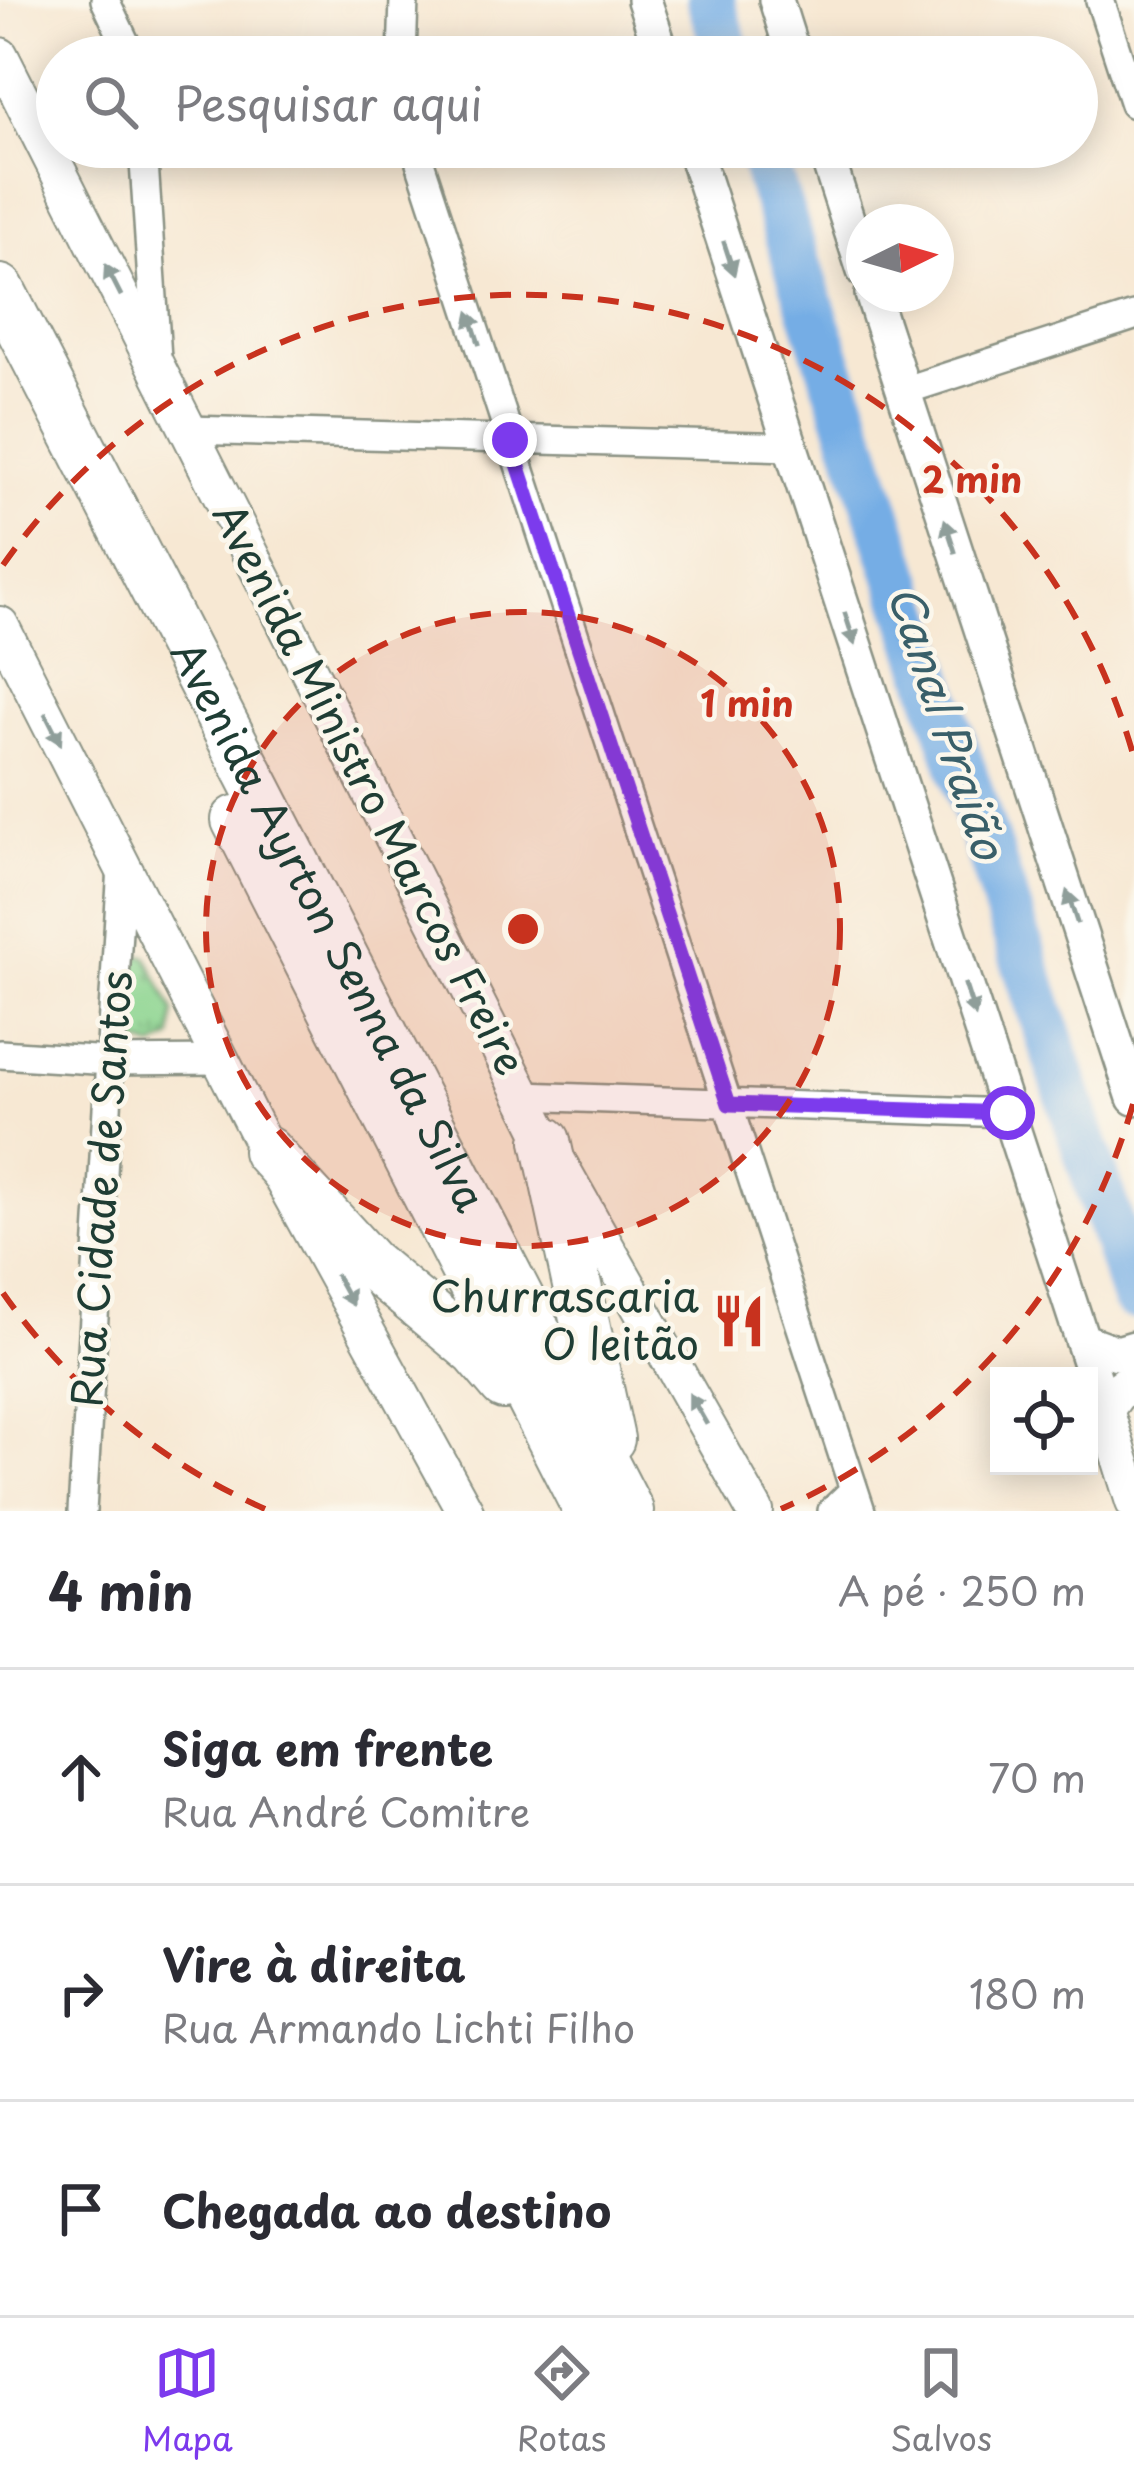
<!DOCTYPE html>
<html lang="pt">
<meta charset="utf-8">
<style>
:root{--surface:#fff;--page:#f2f2f3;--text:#2b2b33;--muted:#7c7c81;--line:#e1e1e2;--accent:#7c3aed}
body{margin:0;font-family:"Playpen Sans",sans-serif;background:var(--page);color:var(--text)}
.controls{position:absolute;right:36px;bottom:36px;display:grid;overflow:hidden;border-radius:0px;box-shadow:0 6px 30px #0003}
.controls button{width:108px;height:108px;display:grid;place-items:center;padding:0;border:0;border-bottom:3px solid var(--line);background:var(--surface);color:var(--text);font:60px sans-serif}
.compass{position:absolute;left:846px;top:204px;width:108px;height:108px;border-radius:50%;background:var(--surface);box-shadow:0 6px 30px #0003;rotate:85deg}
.stop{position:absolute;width:36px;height:36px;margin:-27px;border:9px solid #7c3aed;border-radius:50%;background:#fff}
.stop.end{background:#7c3aed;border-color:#fff;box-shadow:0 3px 12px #0008}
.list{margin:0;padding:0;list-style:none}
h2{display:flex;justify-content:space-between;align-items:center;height:156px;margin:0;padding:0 48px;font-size:51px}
h2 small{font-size:39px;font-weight:400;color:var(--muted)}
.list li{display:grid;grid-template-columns:78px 1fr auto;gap:36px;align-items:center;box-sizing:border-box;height:216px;padding:0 48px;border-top:3px solid var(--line)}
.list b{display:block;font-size:45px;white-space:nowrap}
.list p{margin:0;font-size:39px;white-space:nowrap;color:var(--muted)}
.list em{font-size:39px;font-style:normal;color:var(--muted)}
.icon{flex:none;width:66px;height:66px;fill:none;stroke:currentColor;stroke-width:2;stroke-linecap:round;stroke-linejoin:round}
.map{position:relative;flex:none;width:1134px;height:1511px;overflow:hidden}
.search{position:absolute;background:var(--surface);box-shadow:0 6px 30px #0003;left:36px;right:36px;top:36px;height:132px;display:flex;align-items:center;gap:30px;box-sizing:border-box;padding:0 42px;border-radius:66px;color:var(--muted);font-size:45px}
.sheet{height:804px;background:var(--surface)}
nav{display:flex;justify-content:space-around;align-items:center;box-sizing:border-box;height:168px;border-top:3px solid var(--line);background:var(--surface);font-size:33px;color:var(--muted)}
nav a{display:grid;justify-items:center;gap:6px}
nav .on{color:var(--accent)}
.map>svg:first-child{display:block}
.grass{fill:url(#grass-tufts);stroke:#558862;stroke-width:3}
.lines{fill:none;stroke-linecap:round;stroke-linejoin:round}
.river{stroke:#75ade5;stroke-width:48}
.minor-casing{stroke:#8b9284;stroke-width:32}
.tertiary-casing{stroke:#8b9284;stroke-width:38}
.secondary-casing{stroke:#8b9284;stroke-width:40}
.motorway-casing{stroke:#8b9284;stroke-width:52}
.minor{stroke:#fff;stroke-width:27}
.tertiary{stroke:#fff;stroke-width:33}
.secondary{stroke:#fff;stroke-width:36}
.motorway{stroke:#fff;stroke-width:48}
.oneway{fill:#8f9e9a}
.route{stroke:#7c3aed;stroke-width:15}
.ring{fill:none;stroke:#c8321e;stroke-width:6;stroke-dasharray:21 15}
.labels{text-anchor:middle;stroke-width:9;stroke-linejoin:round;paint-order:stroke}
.street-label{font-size:42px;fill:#1f3d34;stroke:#fbf7ec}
.poi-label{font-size:42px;fill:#1f3d34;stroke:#fbf7ec;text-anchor:end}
.water-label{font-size:45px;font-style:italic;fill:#395f69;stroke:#fbf7ec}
.centre{fill:#c8321e;stroke:#fbf7ec;stroke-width:6}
.ring-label{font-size:36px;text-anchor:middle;font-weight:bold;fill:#c8321e;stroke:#fbf7ec;stroke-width:9;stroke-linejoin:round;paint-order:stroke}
</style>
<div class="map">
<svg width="1134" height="1511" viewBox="0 0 1134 1511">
<defs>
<pattern id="grass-tufts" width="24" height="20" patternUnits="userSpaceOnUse" patternTransform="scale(3)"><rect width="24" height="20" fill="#8bd48f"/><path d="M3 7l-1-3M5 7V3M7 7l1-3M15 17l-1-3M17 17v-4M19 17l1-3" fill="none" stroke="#71ad76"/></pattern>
</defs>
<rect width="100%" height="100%" fill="#fbf7ec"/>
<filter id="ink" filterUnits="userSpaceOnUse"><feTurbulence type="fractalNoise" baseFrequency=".00833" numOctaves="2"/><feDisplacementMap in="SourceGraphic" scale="24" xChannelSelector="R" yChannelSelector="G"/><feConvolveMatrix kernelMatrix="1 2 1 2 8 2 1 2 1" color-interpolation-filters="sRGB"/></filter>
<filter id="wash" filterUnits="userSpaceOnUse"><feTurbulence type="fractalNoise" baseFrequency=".004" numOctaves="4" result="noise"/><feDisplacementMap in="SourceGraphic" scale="48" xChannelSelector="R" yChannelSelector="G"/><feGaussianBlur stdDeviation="2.7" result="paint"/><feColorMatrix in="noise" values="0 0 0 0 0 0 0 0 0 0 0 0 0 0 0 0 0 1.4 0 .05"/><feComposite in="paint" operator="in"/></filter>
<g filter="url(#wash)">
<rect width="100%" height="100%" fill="#f7e8d3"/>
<path class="grass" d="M140 955 147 957 174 1012 172 1038 154 1048 137 1042 129 1022 133 960Z"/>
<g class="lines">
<path class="river" d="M710 0 729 57
M759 147 1134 1296"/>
</g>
</g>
<g filter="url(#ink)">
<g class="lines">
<defs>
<path id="minor" d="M105 0 132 57
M1100 0 1134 104
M402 57 404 0
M143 147 157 358
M415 147 861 1511
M903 391 1134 316
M188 430 791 447
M0 1054 110 1061 220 1060
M523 1096 1008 1113
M82 1511 122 867
M832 1511 854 1490"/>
<path id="tertiary" d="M644 0 663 57
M776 0 794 57
M693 147 1105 1410
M824 147 864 271
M872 294 1134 1098
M1082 1340 1117 1353 1134 1348"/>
<path id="secondary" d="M0 56 546 1141 755 1511
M0 625 267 1151 465 1511
M1134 1379 1121 1388 1105 1410 1134 1502"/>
<g id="motorway">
<path id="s1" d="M0 289 629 1511"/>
<path d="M236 820 588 1511"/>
<path d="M546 1141 610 1439"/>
<path d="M267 1151 369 1263 476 1352 504 1385"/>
</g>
</defs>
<use href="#minor" class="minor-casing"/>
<use href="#tertiary" class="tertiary-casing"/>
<use href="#secondary" class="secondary-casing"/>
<use href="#motorway" class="motorway-casing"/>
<use href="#minor" class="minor"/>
<use href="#tertiary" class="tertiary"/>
<use href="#secondary" class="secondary"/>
<use href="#motorway" class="motorway"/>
</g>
<defs><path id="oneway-solid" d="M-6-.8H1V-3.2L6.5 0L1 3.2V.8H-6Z" transform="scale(3)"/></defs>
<g class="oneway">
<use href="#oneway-solid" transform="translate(729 258) rotate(72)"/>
<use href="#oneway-solid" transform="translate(113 280) rotate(-117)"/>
<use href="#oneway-solid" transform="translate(474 328) rotate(-108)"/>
<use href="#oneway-solid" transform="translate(950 536) rotate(-108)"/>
<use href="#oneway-solid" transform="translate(850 629) rotate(72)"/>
<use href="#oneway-solid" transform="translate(53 729) rotate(63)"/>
<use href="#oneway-solid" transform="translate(1072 907) rotate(-108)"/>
<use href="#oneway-solid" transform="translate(970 1000) rotate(72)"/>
<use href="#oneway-solid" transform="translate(344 1290) rotate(61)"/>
<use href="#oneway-solid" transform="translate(698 1409) rotate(-120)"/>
</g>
</g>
<g class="lines" filter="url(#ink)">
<path class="route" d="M510 440 729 1104 1008 1113"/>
</g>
<circle cx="523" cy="929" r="317" fill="#c8321e" fill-opacity=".12"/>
<g class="ring">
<circle cx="523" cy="929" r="317"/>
<path d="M1133 1104A635 635 0 0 1 781 1509M265 1509A635 635 0 0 1 3 1293M3 565A635 635 0 0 1 1133 754"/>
</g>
<defs>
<symbol id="restaurant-bare" viewBox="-9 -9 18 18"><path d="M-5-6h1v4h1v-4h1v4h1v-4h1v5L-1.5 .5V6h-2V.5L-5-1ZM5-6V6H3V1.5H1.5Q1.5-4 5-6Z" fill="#c8321e" stroke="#fbf7ec" stroke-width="2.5" paint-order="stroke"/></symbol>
</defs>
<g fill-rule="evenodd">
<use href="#restaurant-bare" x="701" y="1283" width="76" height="76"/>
</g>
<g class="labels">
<g class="street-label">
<text transform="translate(369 789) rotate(63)" y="15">Avenida Ministro Marcos Freire</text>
<text dy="15" stroke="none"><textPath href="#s1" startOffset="717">Avenida Ayrton Senna da Silva</textPath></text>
<text transform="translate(102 1189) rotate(-86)" y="15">Rua Cidade de Santos</text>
</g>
<g class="poi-label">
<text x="699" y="1312">Churrascaria<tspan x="699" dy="48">O leitão</tspan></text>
</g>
<g class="water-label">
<text transform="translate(946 722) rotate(72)" y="16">Canal Praião</text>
</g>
</g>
<circle cx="523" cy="929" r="18" class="centre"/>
<g class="ring-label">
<text x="972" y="493">2 min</text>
<text x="747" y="717">1 min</text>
</g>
</svg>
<div class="controls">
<button><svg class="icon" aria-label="locate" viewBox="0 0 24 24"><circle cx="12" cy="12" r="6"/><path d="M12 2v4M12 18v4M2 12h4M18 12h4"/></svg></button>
</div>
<svg class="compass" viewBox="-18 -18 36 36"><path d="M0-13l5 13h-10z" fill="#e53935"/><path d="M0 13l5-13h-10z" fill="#7c7c81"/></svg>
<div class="stop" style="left:1008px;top:1113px"></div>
<div class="stop end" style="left:510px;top:440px"></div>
<div class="search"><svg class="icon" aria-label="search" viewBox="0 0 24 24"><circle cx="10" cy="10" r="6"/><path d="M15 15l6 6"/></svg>Pesquisar aqui</div>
</div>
<section class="sheet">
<h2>4 min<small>A pé · 250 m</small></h2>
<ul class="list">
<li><svg class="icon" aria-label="ahead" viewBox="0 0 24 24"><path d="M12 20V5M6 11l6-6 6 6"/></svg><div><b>Siga em frente</b><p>Rua André Comitre</p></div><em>70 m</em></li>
<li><svg class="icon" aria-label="right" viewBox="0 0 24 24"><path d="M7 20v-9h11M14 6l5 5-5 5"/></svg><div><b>Vire à direita</b><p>Rua Armando Lichti Filho</p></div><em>180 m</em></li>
<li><svg class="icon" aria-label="arrive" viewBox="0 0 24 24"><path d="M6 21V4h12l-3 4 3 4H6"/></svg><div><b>Chegada ao destino</b></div></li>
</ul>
</section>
<nav>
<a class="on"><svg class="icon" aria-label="map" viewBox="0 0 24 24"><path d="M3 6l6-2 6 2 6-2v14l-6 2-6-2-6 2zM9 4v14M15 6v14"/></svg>Mapa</a>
<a><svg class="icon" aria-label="directions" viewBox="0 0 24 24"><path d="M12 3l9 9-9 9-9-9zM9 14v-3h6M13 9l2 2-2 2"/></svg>Rotas</a>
<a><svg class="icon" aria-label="saved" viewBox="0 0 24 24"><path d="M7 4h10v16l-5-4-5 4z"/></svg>Salvos</a>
</nav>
